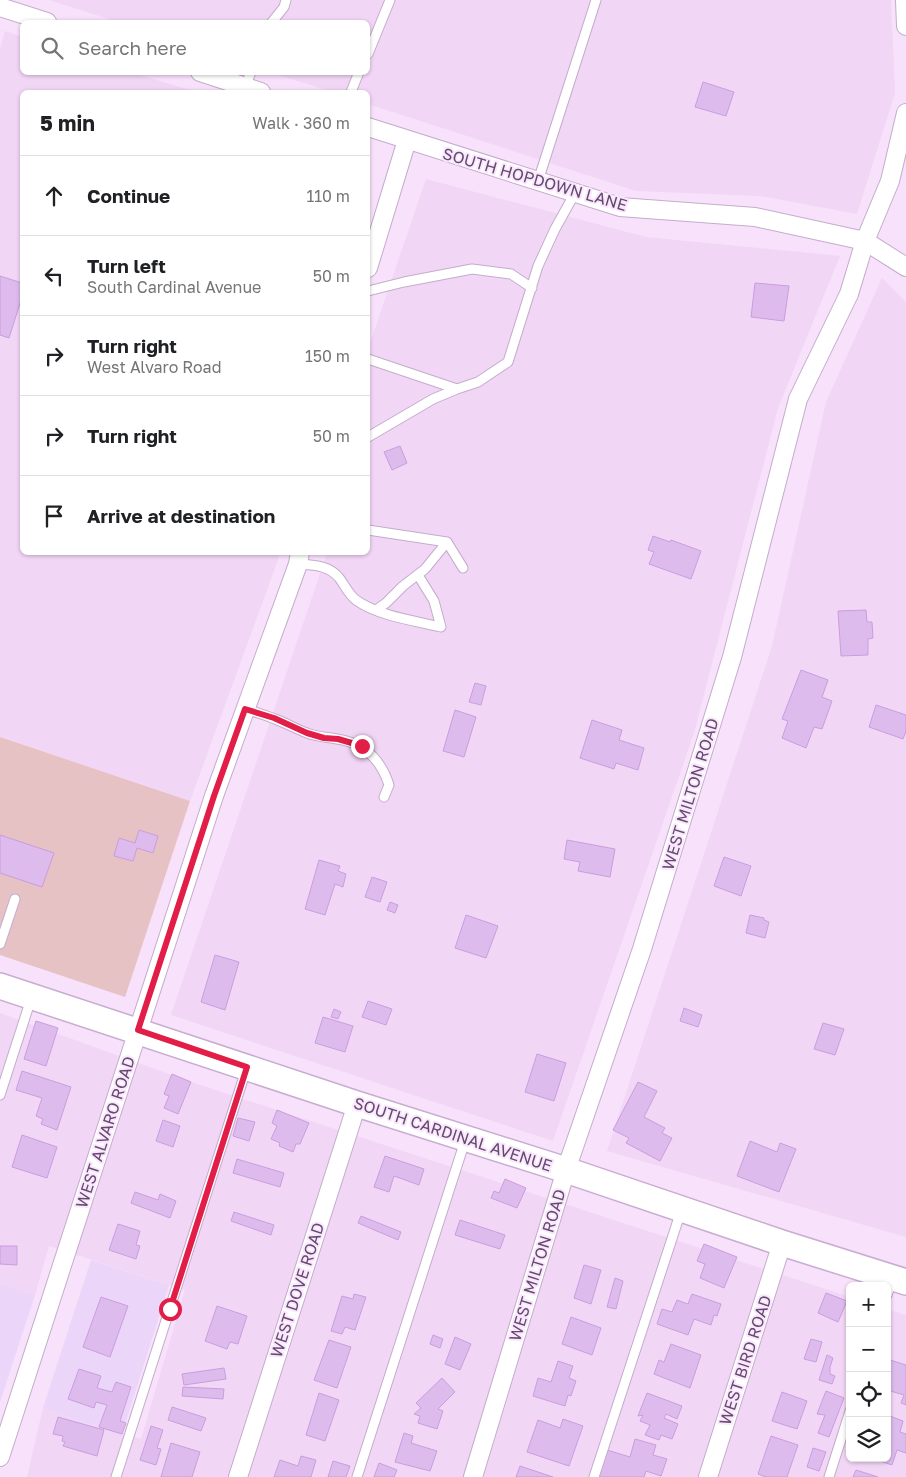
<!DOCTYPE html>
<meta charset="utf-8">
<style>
:root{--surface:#fff;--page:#f6f6f6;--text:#202124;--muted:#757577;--line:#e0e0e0}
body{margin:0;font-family:"Golos Text",sans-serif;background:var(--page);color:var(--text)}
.controls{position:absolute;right:15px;bottom:15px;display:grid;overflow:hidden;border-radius:8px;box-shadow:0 1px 4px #0004}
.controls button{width:45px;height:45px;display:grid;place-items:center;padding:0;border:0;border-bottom:1px solid var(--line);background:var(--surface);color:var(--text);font:25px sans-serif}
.stop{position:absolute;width:15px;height:15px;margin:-11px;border:4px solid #e11d48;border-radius:50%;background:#fff}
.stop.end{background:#e11d48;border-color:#fff;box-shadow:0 1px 5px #0008}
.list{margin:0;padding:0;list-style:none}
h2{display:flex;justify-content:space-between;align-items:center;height:65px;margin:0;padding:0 20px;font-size:21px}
h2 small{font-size:16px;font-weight:400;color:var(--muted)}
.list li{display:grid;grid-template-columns:32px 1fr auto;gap:15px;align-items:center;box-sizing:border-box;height:80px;padding:0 20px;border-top:1px solid var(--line)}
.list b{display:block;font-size:19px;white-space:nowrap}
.list p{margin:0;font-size:16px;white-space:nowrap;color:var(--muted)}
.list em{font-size:16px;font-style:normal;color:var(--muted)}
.icon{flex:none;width:28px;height:28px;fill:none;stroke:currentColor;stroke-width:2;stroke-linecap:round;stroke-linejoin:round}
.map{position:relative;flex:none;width:906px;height:1477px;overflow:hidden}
.search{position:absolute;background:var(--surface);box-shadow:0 1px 4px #0004;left:20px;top:20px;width:350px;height:55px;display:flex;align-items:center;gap:12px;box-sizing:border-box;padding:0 18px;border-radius:8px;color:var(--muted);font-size:19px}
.panel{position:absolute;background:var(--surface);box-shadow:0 1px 4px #0004;left:20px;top:90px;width:350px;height:465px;border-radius:8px}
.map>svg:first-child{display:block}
.residential{fill:#f2d6f6}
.commercial{fill:#ebd6fa}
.green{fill:#e6c2c5}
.building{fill:#debbed;stroke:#ca9dde}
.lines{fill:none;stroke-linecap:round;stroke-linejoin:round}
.lane-casing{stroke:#c4accc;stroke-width:11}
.street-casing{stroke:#c4accc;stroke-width:20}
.secondary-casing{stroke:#c8acd1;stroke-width:28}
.lane{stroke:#fff;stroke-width:9}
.street{stroke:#fff;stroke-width:18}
.secondary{stroke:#fff;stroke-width:25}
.route{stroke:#e11d48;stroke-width:6}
.labels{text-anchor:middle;stroke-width:4;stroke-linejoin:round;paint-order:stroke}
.street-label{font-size:16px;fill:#634a6f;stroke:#fbe7fd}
</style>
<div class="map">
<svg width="906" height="1477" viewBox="0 0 906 1477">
<rect width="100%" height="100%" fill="#f8e1fa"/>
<path class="residential" d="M49 0H891L895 93 857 214 760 196 636 191 368 104V92H333L272 73 368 72V22H118Z
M5 31 22 37V72L134 73 196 92H22V552L279 553 278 560 190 801 0 737V48Z
M426 179 646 237 840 256 778 408 694 733 553 1141 171 1015 327 553 368 552V349Z
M882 278 906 302V1237L607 1151 772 646 826 402Z
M0 1013 191 1082 850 1297V1458H887V1309L906 1315V1477H27L43 1408 141 1439 185 1290 49 1246 35 1295 0 1284Z"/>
<path class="commercial" d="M91 1260 169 1285 122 1434 43 1408Z
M0 1284 35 1295 0 1402Z"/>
<path class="green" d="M0 737 190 801 125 997 0 955Z"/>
<path class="building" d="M703 82 734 92 726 116 695 107Z
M0 276 22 283V297L9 338 0 335Z
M755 283 789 286 784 321 751 317Z
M400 446 407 463 392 470 384 452Z
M653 536 670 542 671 540 701 551 691 579 649 564 654 552 648 550Z
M866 610 867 622H872L873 638 868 639V655L841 656 838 611Z
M801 670 828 680 822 697 832 701 822 729 814 727 806 748 782 738 788 721 782 719Z
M475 683 486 686 481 705 469 702Z
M876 705 906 715V731L903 739 869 727Z
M455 710 476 717 464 757 443 751Z
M592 720 622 730 619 740 644 748 638 770 616 763 614 769 580 758Z
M139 830 158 836 153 853 137 848 133 861 114 856 119 838 135 843Z
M0 835 54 853 42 887 0 873Z
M567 840 615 849 610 877 578 871 580 862 564 859Z
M724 857 751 866 741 896 714 886Z
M319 860 340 866 338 871 346 874 343 887 335 884 325 915 305 909Z
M372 877 387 882 380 902 365 897Z
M390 902 398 905 395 913 387 910Z
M466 915 498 926 486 958 455 948Z
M750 915 764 918V920L769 922 765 938 746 933Z
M215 955 239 962 225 1010 201 1002Z
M368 1001 392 1009 386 1025 362 1017Z
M684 1008 702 1015 698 1027 680 1021Z
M334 1009 341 1012 338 1019 331 1017Z
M323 1017 353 1026 345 1052 315 1043Z
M36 1021 58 1028 46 1066 24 1059Z
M823 1023 844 1029 835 1055 814 1049Z
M537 1054 566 1063 554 1101 525 1092Z
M22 1071 71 1087 57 1130 41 1124 43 1119 36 1116 42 1098 16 1090Z
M172 1074 191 1082 178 1114 164 1108 169 1096 164 1094Z
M638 1082 657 1091 644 1117 665 1128 662 1133 672 1138 660 1161 626 1143 629 1138 613 1130Z
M277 1110 309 1123 300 1144H296L293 1152 279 1146 280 1143 271 1139 277 1126 272 1123Z
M238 1118 255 1122 249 1141 233 1136Z
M163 1120 180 1126 173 1147 156 1141Z
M22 1135 57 1147 47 1178 12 1167Z
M750 1141 777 1152 780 1143 796 1149 779 1192 737 1176Z
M385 1156 424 1169 419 1185 394 1176 389 1192 374 1187Z
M237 1159 284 1173 280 1187 233 1173Z
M505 1179 526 1188 517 1208 491 1198 494 1191 499 1193Z
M135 1192 158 1200 160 1194 176 1201 170 1218 131 1203Z
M234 1212 274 1225 271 1235 231 1221Z
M361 1216 401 1232 398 1240 358 1223Z
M460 1220 505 1235 500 1249 455 1235Z
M118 1224 140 1231 136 1245 140 1246 136 1259 109 1250Z
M704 1244 737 1257 724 1288 700 1278 705 1264 697 1261Z
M0 1246H17V1265L0 1264Z
M584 1265 601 1270 591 1304 574 1298Z
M615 1278 623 1281 616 1309 607 1307Z
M826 1293 847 1301 838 1322 818 1313Z
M354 1294 366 1297 355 1330 345 1327 342 1334 331 1331 342 1296 353 1299Z
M692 1294 721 1304 717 1316 714 1315 711 1325 694 1319 688 1335 657 1324 662 1309 672 1312 677 1300 688 1304Z
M101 1297 128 1306 110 1357 83 1347Z
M217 1306 247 1316 238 1344 230 1342 227 1349 205 1341Z
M571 1317 601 1328 592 1355 562 1344Z
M433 1335 443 1339 440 1348 430 1344Z
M455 1337 471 1344 460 1370 445 1364Z
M811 1339 822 1342 816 1362 804 1359Z
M329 1340 351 1347 337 1388 314 1380Z
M671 1344 701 1355 690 1388 654 1374 659 1360 664 1362Z
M827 1355 833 1358 830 1367V1374L835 1376 832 1384 819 1380Z
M890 1360 906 1365V1405L901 1403 904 1395 887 1390V1367Z
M558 1361 573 1366 569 1378 576 1381 571 1396 568 1395 565 1406 533 1396 538 1378 551 1382Z
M224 1368 226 1379 184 1385 182 1374Z
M79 1369 101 1376 97 1388 112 1392 116 1382 131 1387 120 1421 126 1423 122 1434 99 1427 107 1405 96 1402 94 1408 68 1399Z
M442 1378 455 1392 438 1409 443 1411 437 1429 418 1423 420 1416 414 1414 421 1408 416 1403Z
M183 1387 224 1389 223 1399 182 1396Z
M826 1391 844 1398 829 1437 818 1433 825 1415 817 1414Z
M782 1392 807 1401 797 1429 772 1421Z
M319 1393 339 1400 325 1441 306 1435Z
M647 1393 682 1406 677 1419 666 1414 664 1418 678 1424 672 1439 661 1435 659 1440 645 1435 650 1425 640 1421 643 1415 638 1416Z
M172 1407 206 1418 201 1431 168 1420Z
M887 1415 903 1421 900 1432 906 1434V1453L897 1450 892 1465 871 1458H887Z
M58 1417 104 1430 97 1456 63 1446 65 1442 62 1441 63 1436 53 1434Z
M563 1419 583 1426 569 1466 527 1452 538 1420 560 1428Z
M151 1426 163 1430 157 1448 161 1449 156 1465 140 1460Z
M404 1433 413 1436 411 1443 437 1451 430 1471 395 1462Z
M771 1436 798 1445 787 1477H766L758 1474Z
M635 1439 656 1445 653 1455 667 1459 661 1476 646 1471 644 1477H599L607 1450 630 1457Z
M171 1443 200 1452 192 1477H161Z
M813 1448 826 1452 819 1471 807 1467Z
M301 1456 316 1460 311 1477H274L280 1460 298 1466Z
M333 1461 350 1466 346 1477H328Z
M379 1463 397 1470 394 1477H374Z
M520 1466 553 1477H516Z
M856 1470 878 1477H853Z"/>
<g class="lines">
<defs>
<path id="lane" d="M272 22 284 7 286 0
M368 54 390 0
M245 87 251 72
M351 92 359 72
M538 181 596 0
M368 291 404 282 472 269 511 274 532 288
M368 359 457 389 478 382 508 362 538 266 555 229 575 193
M368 437 433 399 457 389
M368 530 447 542 463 568
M298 564C313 565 330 565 340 579 345 586 349 595 356 600 378 616 416 621 441 627L434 601 418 575
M376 610 386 603 403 586 425 569 447 542
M245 709C255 712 265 715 275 719 286 723 296 729 307 733 317 737 327 737 337 739 364 743 381 760 389 785L384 797
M0 944 15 899
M0 1095 31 999
M887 1295 892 1280
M116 1477 246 1070
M357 1477 465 1141
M594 1477 681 1211
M829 1477 850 1411"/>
<path id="street" d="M905 0 906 26
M0 7 47 22
M200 72 261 92
M368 127 620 207 755 217 865 241 906 267
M368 268 407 140
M0 1457 214 796 298 564 300 552
M238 1477 357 1104
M473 1477 566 1170 642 949 732 657 798 399 849 294 865 241 890 181 906 113
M708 1477 782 1243"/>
<path id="secondary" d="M0 986 357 1104 566 1170 782 1243 906 1282"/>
</defs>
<use href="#lane" class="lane-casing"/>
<use href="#street" class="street-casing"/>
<use href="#secondary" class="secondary-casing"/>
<use href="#lane" class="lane"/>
<use href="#street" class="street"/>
<use href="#secondary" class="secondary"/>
</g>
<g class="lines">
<path class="route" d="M170 1309 247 1067 138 1030 214 796 245 709 274 718 307 733 324 738 338 739 362 746"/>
</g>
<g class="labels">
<g class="street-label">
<text transform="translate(535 179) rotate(16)" y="6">SOUTH HOPDOWN LANE</text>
<text transform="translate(690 794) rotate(-73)" y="6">WEST MILTON ROAD</text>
<text transform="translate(105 1132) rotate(-72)" y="6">WEST ALVARO ROAD</text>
<text transform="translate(453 1134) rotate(18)" y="6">SOUTH CARDINAL AVENUE</text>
<text transform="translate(537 1265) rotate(-73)" y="6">WEST MILTON ROAD</text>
<text transform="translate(297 1290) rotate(-72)" y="6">WEST DOVE ROAD</text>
<text transform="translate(745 1360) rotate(-72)" y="6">WEST BIRD ROAD</text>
</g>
</g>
</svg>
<div class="controls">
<button>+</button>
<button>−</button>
<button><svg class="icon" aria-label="locate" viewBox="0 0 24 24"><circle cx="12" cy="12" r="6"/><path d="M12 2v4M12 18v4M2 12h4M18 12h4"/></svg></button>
<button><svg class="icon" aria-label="layers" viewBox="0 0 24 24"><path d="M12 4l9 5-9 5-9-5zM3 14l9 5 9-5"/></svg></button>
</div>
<div class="stop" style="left:170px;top:1309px"></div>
<div class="stop end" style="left:362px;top:746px"></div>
<div class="search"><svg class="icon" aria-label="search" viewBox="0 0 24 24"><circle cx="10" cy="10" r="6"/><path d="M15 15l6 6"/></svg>Search here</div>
<section class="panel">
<h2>5 min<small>Walk · 360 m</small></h2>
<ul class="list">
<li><svg class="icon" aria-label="ahead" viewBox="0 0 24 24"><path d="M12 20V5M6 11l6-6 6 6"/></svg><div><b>Continue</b></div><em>110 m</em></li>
<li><svg class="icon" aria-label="left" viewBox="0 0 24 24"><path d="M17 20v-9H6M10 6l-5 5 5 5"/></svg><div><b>Turn left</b><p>South Cardinal Avenue</p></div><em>50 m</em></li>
<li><svg class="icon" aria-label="right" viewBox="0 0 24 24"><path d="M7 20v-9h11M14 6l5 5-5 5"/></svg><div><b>Turn right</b><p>West Alvaro Road</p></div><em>150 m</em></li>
<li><svg class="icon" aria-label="right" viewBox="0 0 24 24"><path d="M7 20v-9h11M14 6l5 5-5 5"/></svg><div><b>Turn right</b></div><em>50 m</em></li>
<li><svg class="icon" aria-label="arrive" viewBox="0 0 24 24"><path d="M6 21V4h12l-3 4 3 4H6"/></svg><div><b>Arrive at destination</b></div></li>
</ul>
</section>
</div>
